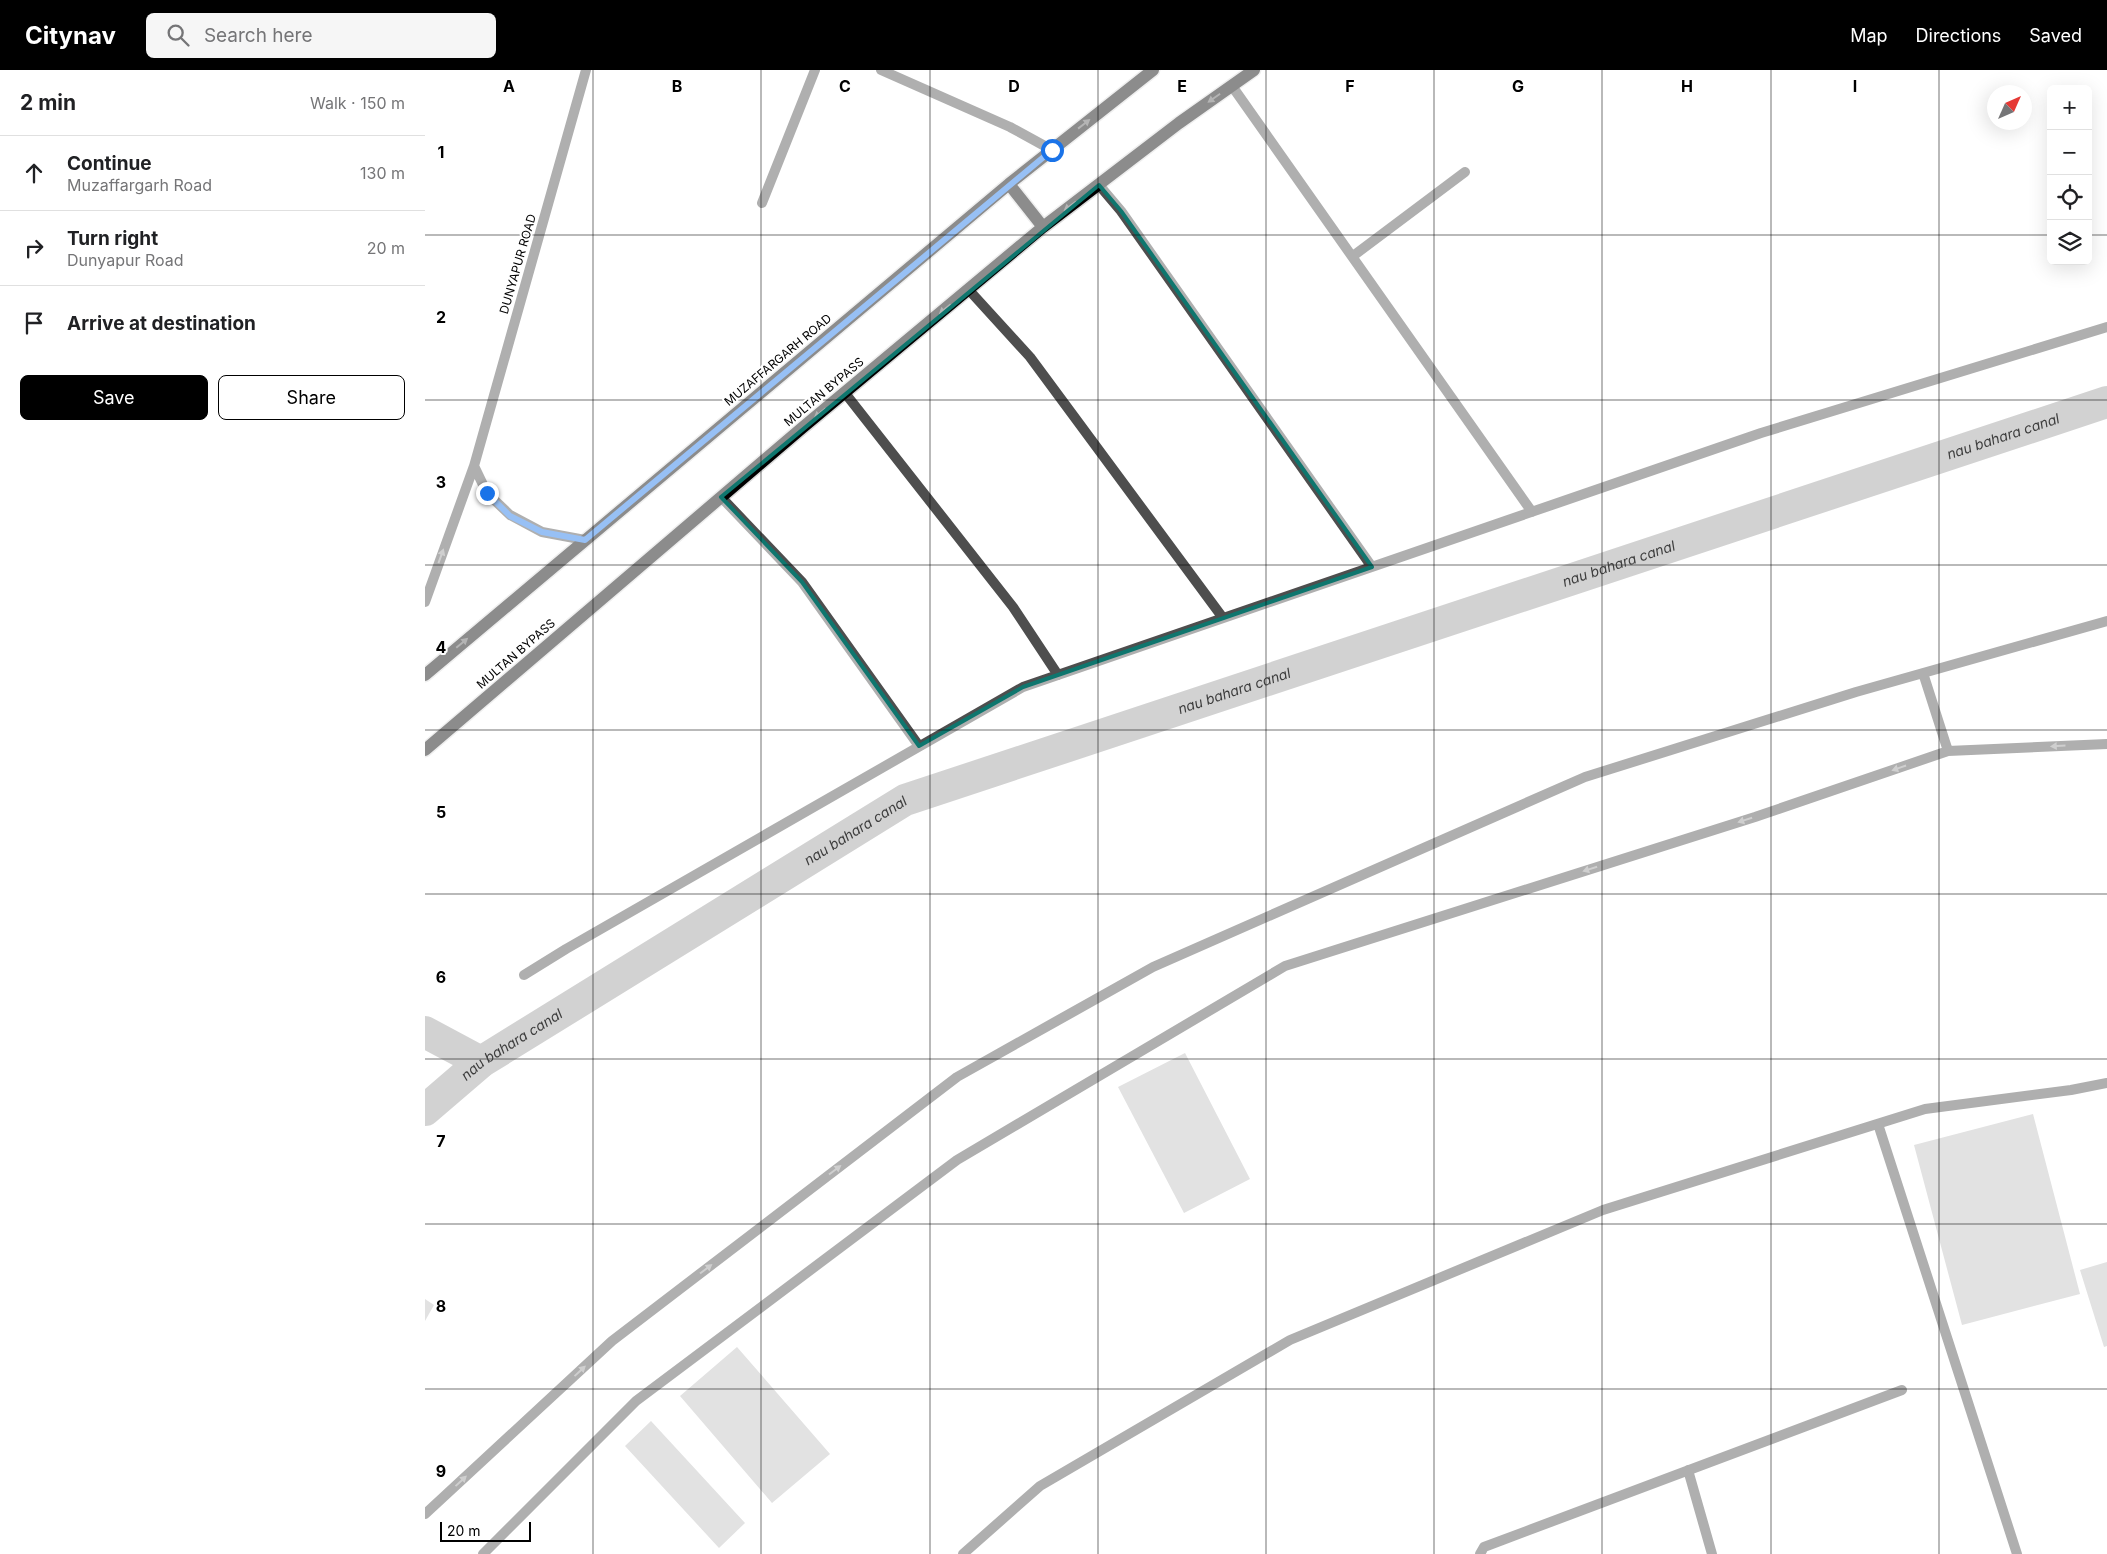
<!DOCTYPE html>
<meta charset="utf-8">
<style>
:root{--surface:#fff;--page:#f6f6f6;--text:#202124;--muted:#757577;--line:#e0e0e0;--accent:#000}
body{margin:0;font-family:Inter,sans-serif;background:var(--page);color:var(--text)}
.controls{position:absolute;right:15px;top:15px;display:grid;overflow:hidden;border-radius:8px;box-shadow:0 5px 20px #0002}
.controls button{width:45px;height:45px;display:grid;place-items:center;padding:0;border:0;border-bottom:1px solid var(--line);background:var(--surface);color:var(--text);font:25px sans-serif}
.compass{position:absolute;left:1562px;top:15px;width:45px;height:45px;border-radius:50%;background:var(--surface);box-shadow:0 5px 20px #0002;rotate:45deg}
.scale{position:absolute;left:15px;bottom:12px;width:91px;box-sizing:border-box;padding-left:5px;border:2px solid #000;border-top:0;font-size:14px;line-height:18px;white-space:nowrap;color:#000;-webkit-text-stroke:4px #fff;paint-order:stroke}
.stop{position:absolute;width:15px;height:15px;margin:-11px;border:4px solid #1a73e8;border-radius:50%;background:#fff}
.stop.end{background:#1a73e8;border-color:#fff;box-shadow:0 1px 5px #0008}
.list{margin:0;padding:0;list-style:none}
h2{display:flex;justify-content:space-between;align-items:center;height:65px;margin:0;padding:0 20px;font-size:21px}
h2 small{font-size:16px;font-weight:400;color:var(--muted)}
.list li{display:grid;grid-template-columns:32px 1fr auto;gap:15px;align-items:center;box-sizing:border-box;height:75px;padding:0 20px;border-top:1px solid var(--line)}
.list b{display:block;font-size:19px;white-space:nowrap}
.list p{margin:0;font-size:16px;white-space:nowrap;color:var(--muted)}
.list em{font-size:16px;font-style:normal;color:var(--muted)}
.actions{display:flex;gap:10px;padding:15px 20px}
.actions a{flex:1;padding:11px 0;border:1px solid var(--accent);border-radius:8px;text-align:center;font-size:18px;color:var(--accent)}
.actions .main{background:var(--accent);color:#fff}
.icon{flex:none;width:28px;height:28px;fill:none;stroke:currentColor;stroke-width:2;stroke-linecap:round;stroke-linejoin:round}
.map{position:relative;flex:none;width:1682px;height:1484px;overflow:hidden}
header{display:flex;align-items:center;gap:30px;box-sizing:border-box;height:70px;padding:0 25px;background:var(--accent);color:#fff}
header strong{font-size:24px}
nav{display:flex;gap:28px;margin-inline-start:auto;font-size:18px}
.search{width:350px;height:45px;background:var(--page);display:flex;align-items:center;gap:12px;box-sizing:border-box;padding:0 18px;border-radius:8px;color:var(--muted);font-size:19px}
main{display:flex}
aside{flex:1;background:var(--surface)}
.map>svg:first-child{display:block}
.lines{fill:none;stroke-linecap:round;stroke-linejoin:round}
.canal{stroke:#9c9c9c;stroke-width:32}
.building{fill:#bebebe}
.primary-casing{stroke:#dbdbdb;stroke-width:15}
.minor{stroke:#4e4e4e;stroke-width:10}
.tertiary{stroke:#4e4e4e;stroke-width:10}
.primary{stroke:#000;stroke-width:12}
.oneway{fill:#595959}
.oneway2{fill:#959595}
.route{stroke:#1a73e8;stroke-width:6}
.marked{fill:none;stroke:#0f766e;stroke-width:4;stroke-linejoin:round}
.grid{fill:none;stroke:#000;stroke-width:1;stroke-opacity:0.55}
.labels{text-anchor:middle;stroke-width:4;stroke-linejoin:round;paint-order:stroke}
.street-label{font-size:12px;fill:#000;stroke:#fff}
.water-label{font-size:14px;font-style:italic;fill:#3d3d3d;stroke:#fff}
.grid-label{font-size:16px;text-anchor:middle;font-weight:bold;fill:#000;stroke:#fff;stroke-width:4;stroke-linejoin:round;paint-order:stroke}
</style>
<header>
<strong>Citynav</strong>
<div class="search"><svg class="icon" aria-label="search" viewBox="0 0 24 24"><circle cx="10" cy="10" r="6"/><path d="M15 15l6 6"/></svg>Search here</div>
<nav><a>Map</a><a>Directions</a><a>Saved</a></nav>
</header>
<main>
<aside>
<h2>2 min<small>Walk · 150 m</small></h2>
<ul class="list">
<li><svg class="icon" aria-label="ahead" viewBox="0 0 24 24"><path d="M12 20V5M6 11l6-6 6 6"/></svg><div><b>Continue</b><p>Muzaffargarh Road</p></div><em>130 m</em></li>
<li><svg class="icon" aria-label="right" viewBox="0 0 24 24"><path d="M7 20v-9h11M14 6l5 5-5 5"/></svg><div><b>Turn right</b><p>Dunyapur Road</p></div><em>20 m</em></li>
<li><svg class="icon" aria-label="arrive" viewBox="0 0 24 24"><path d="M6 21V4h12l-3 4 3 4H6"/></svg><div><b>Arrive at destination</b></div></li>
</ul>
<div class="actions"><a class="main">Save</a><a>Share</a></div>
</aside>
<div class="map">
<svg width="1682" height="1484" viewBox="0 0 1682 1484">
<rect width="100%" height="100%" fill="#fff"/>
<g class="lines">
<g class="canal">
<path d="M0 962 56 992"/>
<path id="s1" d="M0 1040 56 992 480 730 1682 332"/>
</g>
</g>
<path class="building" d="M760 983 825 1109 759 1143 693 1017Z
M1608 1044 1655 1224 1537 1255 1489 1075Z
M1682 1192V1276L1679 1277 1655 1200Z
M0 1229 9 1235 0 1251Z
M312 1277 405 1384 347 1433 255 1326Z
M226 1351 320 1453 294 1478 200 1376Z"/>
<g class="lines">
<defs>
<path id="primary" d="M584 114 618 157
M0 605 584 114 728 0
M0 680 377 358 618 157 754 53 829 0"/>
</defs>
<use href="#primary" class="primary-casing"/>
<path class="minor" d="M456 0 585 57 627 80
M807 16 1107 442
M674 115 696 141 947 497
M337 133 390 0
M928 186 1040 102
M543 219 605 287 798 548
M420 323 588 537 633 605
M296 427 377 512 494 676
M1498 603 1523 681
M99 905 141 879 598 617 1336 363 1682 257
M1453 1054 1592 1484
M1263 1400 1287 1484
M0 1444 187 1271 532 1007 728 897 1160 707 1431 622 1682 551
M58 1484 211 1331 532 1090 860 896 1330 747 1523 681 1682 674
M538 1484 615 1416 865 1270 1178 1140 1500 1039 1646 1020 1682 1013
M1055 1484 1059 1477 1477 1320"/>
<path class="tertiary" d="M49 396 62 423 85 445 117 462 160 470
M0 532 49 396 161 0"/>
<use href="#primary" class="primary"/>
</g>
<defs><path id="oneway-solid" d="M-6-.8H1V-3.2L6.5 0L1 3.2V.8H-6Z" transform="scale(1.25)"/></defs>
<g class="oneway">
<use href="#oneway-solid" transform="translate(789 28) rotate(145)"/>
<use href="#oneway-solid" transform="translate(659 54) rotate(-38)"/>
<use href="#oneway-solid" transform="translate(645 136) rotate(143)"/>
<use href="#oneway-solid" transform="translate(520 239) rotate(140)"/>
<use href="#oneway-solid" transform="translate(395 343) rotate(140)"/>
<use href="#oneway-solid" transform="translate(37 573) rotate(-40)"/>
</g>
<g class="oneway2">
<use href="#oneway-solid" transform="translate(16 486) rotate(-70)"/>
<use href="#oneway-solid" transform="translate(1633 676) rotate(177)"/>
<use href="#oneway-solid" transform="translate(1474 698) rotate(161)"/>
<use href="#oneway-solid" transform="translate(1320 750) rotate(162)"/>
<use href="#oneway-solid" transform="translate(1165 799) rotate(162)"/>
<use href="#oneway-solid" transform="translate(410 1100) rotate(-37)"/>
<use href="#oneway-solid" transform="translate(281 1199) rotate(-37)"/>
<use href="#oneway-solid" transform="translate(155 1301) rotate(-43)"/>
<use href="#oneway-solid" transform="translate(36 1411) rotate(-43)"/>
</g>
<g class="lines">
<path class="route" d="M62 423 85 446 117 462 160 470 627 80"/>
</g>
<path d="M0 0H1682V1484H0ZM674 115 696 141 947 497 598 617 494 676 377 512 296 427Z" fill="#fff" fill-opacity=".55" fill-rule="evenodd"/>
<path class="marked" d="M674 115 696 141 947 497 598 617 494 676 377 512 296 427Z"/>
<path class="grid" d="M168 0V1484M336 0V1484M505 0V1484M673 0V1484M841 0V1484M1009 0V1484M1177 0V1484M1346 0V1484M1514 0V1484M0 165H1626M1663 165H1682M0 330H1682M0 495H1682M0 660H1682M0 824H1682M0 989H1682M0 1154H1682M0 1319H1682"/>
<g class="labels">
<g class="street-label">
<text transform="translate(93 194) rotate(-74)" y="4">DUNYAPUR ROAD</text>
<text transform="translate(353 290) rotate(-40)" y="4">MUZAFFARGARH ROAD</text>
<text transform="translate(399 322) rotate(-40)" y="4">MULTAN BYPASS</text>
<text transform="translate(91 584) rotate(-41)" y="4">MULTAN BYPASS</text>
</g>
<g class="water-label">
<text dy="5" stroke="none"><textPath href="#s1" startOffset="1729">nau bahara canal</textPath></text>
<text dy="5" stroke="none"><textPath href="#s1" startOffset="1324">nau bahara canal</textPath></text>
<text dy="5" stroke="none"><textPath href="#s1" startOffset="919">nau bahara canal</textPath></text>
<text dy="5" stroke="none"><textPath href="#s1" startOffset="514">nau bahara canal</textPath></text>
<text dy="5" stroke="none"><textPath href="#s1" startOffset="109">nau bahara canal</textPath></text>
</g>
</g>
<g class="grid-label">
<text x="84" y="22">A</text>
<text x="252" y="22">B</text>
<text x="420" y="22">C</text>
<text x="589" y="22">D</text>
<text x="757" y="22">E</text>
<text x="925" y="22">F</text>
<text x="1093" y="22">G</text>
<text x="1262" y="22">H</text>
<text x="1430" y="22">I</text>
<text x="16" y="88">1</text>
<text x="16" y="253">2</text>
<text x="16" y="418">3</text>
<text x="16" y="583">4</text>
<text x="16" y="748">5</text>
<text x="16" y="913">6</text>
<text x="16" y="1077">7</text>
<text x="16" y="1242">8</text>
<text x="16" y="1407">9</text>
</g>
</svg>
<div class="controls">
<button>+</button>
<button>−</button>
<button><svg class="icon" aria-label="locate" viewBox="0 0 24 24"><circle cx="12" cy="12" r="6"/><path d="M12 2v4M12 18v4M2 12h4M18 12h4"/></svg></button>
<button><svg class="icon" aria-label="layers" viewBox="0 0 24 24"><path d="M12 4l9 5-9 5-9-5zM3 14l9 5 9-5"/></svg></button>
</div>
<svg class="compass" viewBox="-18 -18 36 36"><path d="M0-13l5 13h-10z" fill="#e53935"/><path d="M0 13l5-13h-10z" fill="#757577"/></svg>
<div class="scale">20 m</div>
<div class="stop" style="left:627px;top:80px"></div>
<div class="stop end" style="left:62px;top:423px"></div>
</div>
</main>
